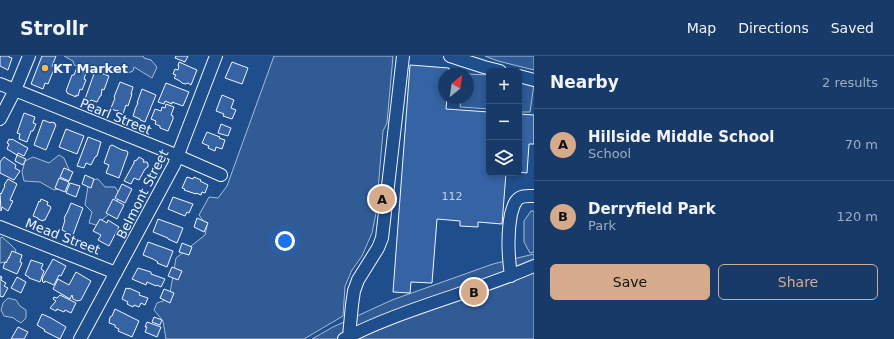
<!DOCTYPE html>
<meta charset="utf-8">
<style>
:root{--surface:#173a69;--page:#20416f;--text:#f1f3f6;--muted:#9eadc0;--line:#36547d;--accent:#d6ab8b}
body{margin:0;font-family:"DejaVu Sans",sans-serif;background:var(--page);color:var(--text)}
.controls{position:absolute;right:12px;top:12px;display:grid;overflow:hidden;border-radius:6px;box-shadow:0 2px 6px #0003}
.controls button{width:36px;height:36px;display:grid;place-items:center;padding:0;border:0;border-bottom:1px solid var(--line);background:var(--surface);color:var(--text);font:20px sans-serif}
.compass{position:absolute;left:438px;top:12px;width:36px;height:36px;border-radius:50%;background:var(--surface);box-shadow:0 2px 6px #0003;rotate:29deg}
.you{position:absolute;left:285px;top:185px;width:14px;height:14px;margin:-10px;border:3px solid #fff;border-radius:50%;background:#1a73e8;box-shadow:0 0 0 6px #1a73e833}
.badge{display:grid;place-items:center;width:26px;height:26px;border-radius:50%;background:var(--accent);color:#111;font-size:13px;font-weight:700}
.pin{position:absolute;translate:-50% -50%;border:2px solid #fff;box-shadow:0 1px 4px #0006}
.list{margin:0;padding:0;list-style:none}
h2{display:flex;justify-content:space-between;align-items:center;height:52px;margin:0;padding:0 16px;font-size:17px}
h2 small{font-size:13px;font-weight:400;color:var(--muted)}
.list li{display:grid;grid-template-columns:26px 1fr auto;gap:12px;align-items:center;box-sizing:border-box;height:72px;padding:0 16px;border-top:1px solid var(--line)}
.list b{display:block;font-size:15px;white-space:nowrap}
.list p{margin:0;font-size:13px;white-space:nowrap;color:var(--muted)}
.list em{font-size:13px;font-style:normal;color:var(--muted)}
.actions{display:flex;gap:8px;padding:12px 16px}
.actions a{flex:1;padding:9px 0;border:1px solid var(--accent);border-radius:6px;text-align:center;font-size:14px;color:var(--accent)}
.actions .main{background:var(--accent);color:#111}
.icon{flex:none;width:22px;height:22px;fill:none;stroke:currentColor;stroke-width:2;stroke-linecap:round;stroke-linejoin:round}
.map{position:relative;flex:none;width:534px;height:283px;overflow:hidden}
header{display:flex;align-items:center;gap:24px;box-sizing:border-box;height:56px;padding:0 20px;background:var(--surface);border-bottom:1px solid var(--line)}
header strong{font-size:19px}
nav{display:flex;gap:22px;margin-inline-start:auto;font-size:14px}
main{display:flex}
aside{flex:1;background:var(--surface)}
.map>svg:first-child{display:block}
.built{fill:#305b95;stroke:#a8bbd7}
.building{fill:#3563a3;stroke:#f2f6ff}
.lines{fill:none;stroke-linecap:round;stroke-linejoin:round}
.minor-casing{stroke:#f2f6ff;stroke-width:14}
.minor{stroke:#1f4e8c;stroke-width:12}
.poi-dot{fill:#ffb74d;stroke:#1f4e8c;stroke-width:1.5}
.labels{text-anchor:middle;stroke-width:3;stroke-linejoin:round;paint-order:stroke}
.number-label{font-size:11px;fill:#c3d1e8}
.poi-label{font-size:13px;font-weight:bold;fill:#f2f6ff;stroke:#1f4e8c;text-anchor:start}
.street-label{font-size:13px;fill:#f2f6ff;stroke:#1f4e8c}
</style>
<header>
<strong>Strollr</strong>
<nav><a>Map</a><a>Directions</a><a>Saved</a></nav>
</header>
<main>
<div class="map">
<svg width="534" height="283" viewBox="0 0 534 283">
<rect width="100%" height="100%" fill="#1f4e8c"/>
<path class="built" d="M64 0H143L144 2 151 4 157 11 152 22 134 11 133 15 128 17 125 16 123 12 116 11 107 18 103 24 97 23 89 14 74 9 73 5Z
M274 0H393L387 67 383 75 376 157 372 177 362 200 352 214 345 230 343 260 304 283H166L163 265 154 254 157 247 169 243 176 202 205 179 207 170 199 159 209 141 218 142 227 130Z
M485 0H534V14L498 5Z
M468 18 489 19V53L460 51 461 42H468Z
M519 23 534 28 530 56H519Z
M59 99 64 102 70 116V124L62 132 54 134 40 126 24 125 22 116 25 105 33 101 49 107Z
M98 123 105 131H115L119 137 116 152 96 169 89 167 92 156 85 149 89 124Z
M531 155H534V196L530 197 524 186V165Z
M2 181 10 188 16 194 11 205 0 207V182Z
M534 198V283H312L333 271 392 244 493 208Z
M8 242 16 244 20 250 26 254V262L21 267 16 264 14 262 4 260 1 254 3 247Z"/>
<path class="building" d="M0 0H9V1L12 2 8 14 0 10Z
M42 0H56L52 10 55 11 48 28 45 27 43 33 31 28Z
M176 0H188L185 6 175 2Z
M179 6 197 14 191 29 188 27 185 28 182 27 180 25 174 22 176 19 173 18 175 13 178 14 179 10H178Z
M232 6 248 12 242 28 225 22Z
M78 9 84 11 82 16 86 17 84 23 86 24 82 34 80 33 78 40 76 39V41L67 37V36L66 35 72 19H74Z
M410 9 449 12V18H444V42H447L446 53 489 56V117H506L502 168 478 166V171L460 170V165L437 163 432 227 411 226 410 237 393 236Z
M95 15 109 20 104 34 102 33 101 40H100L97 46 91 44 90 45 85 43Z
M120 26 133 31 131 38H132L128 50 126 49 123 58 118 56V54L117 55 114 54 111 52 115 42 114 41Z
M166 27 189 36 183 50 172 46V48L165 45 164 48 158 46Z
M142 33 156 39 145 66 140 64V63L133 60 135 54V53L138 47H137Z
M222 39 234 44 231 52 236 54 232 63 223 60 224 58 216 55Z
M166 48 174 51 171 59 173 60V63L168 75 160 72V70L155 68 156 65 151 63 155 53 161 55 162 51 165 52Z
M24 57 35 61 33 67 36 68 33 75H31L27 86 19 83 20 78 17 77Z
M519 58 534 59V88H529L527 117 519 116Z
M43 64 51 67V66L55 67V69H56L46 94 34 89Z
M221 68 231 72 228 80 218 77Z
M66 73 84 80 77 98 59 91Z
M207 76 220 81 219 82 225 84 222 93 216 91 215 95 208 92 209 90 202 87Z
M88 81 101 86 97 100 95 101 91 109 86 107 84 112 77 110Z
M9 83 11 84 12 83 28 92 24 100 18 97 17 99 7 93 9 88 7 87Z
M112 89 122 94 127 95 128 97 119 122 106 117 109 109 104 107 110 90Z
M17 99 26 103 23 109 15 105Z
M4 101 16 109 15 112 20 115 14 124 0 117V106Z
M139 101 144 104 143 106H147L148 108V111L145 113 139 124 134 122 131 128 124 125 134 107V105L137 104Z
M64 112 73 116 69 125 60 121Z
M85 119 94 123 91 132 82 128Z
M187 121 193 123 194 121 201 124 200 125 208 129 205 137 202 136 201 139 196 137V138L184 134 185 133 182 132Z
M59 122 69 126 65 136 55 132Z
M8 123 17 128 10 144 13 145 8 155 2 151 1 155 0 137 1 138 5 130 4 129Z
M70 127 80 130 76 141 66 137Z
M122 128 132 133 125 147 115 142Z
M173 141 193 148 189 157 187 156 185 160 168 153Z
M41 143 48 146 47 149 50 150 51 152 45 164H43V165L38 163V162L33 160 39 145 40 146Z
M113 143 124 149 117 163 106 157Z
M71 147 83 152 73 179 70 178V180L67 178 68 177 62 174 65 164 64 163 66 158 67 157Z
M197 162 208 167 204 176 194 171Z
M100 163 107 167 108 164 119 171 109 190 98 184 101 179 93 175Z
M158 163 183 172 177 187 168 183V182L153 176Z
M148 186 173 195 167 211 157 207 158 206 153 203 143 199Z
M182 187 192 191 189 199 179 196Z
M12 195 22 199 20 206 22 207 17 218 3 212 5 206 6 207 9 201V202Z
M53 203 66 210 61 220 59 219 54 229 45 225 44 227 42 225 43 224 42 223Z
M31 204 43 208 41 213 44 215 40 226 29 222V221L25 219Z
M172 211 182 215 178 224 168 220Z
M138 212 151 216V218L165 223 161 231 157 229 156 230 147 226 146 229 132 223Z
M76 216 91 225 81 244 77 245 73 243 72 239 70 243 53 233 58 223 69 229Z
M0 220 2 221 1 224 6 227 4 230 8 232 3 241 0 240Z
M17 221 26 226 21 237 11 232Z
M126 232 129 233V232L140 237 139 239 148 242 145 249 141 247 139 251 134 249 133 251 127 248 128 246 122 243Z
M164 233 174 237 170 247 160 242Z
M60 239 76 247 71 257 65 254 64 256 57 253 56 255 50 252 56 245 53 243 54 241 57 242Z
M115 253 139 265 132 281 118 275 119 273 115 271V269L109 267 110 261 112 260Z
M42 258 51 262 66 271 60 283 44 275 45 274 37 269Z
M154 261 162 264 160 269 152 266Z
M147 266 161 271 157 281 145 276 147 271H145Z
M18 271 28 276 24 283H11Z"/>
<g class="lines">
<defs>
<path id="minor" d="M450 0 484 11 500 15
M519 20 534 24
M0 28 166 95 221 119
M0 63 15 34 29 0
M0 171 116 217
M511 220C508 199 507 179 511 158 513 153 513 148 517 144 521 139 528 140 534 140
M349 280 352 249 354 235 358 224 378 192 382 182 403 0
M80 283 174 109 216 0
M344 283C404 252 472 237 534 210"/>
</defs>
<use href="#minor" class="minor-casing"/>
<use href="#minor" class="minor"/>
</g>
<circle class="poi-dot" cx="45" cy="12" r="4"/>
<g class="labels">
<g class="number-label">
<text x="452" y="144">112</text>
</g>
<g class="poi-label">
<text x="53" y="17">KT Market</text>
</g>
<g class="street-label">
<text transform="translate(116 60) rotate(22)" y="5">Pearl Street</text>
<text transform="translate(142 138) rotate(-63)" y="5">Belmont Street</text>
<text transform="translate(63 180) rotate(21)" y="5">Mead Street</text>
</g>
</g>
</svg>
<div class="controls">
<button>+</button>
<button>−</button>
<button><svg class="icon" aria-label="layers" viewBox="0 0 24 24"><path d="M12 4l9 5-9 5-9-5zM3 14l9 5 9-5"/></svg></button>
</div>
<svg class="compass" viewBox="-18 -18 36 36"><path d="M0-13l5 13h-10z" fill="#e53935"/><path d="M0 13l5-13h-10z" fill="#9eadc0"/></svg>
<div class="you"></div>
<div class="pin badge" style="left:382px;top:143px">A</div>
<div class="pin badge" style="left:474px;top:236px">B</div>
</div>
<aside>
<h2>Nearby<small>2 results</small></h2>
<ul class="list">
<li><span class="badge">A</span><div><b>Hillside Middle School</b><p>School</p></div><em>70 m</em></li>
<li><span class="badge">B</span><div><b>Derryfield Park</b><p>Park</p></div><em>120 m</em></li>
</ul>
<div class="actions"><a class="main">Save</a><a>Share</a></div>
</aside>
</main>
